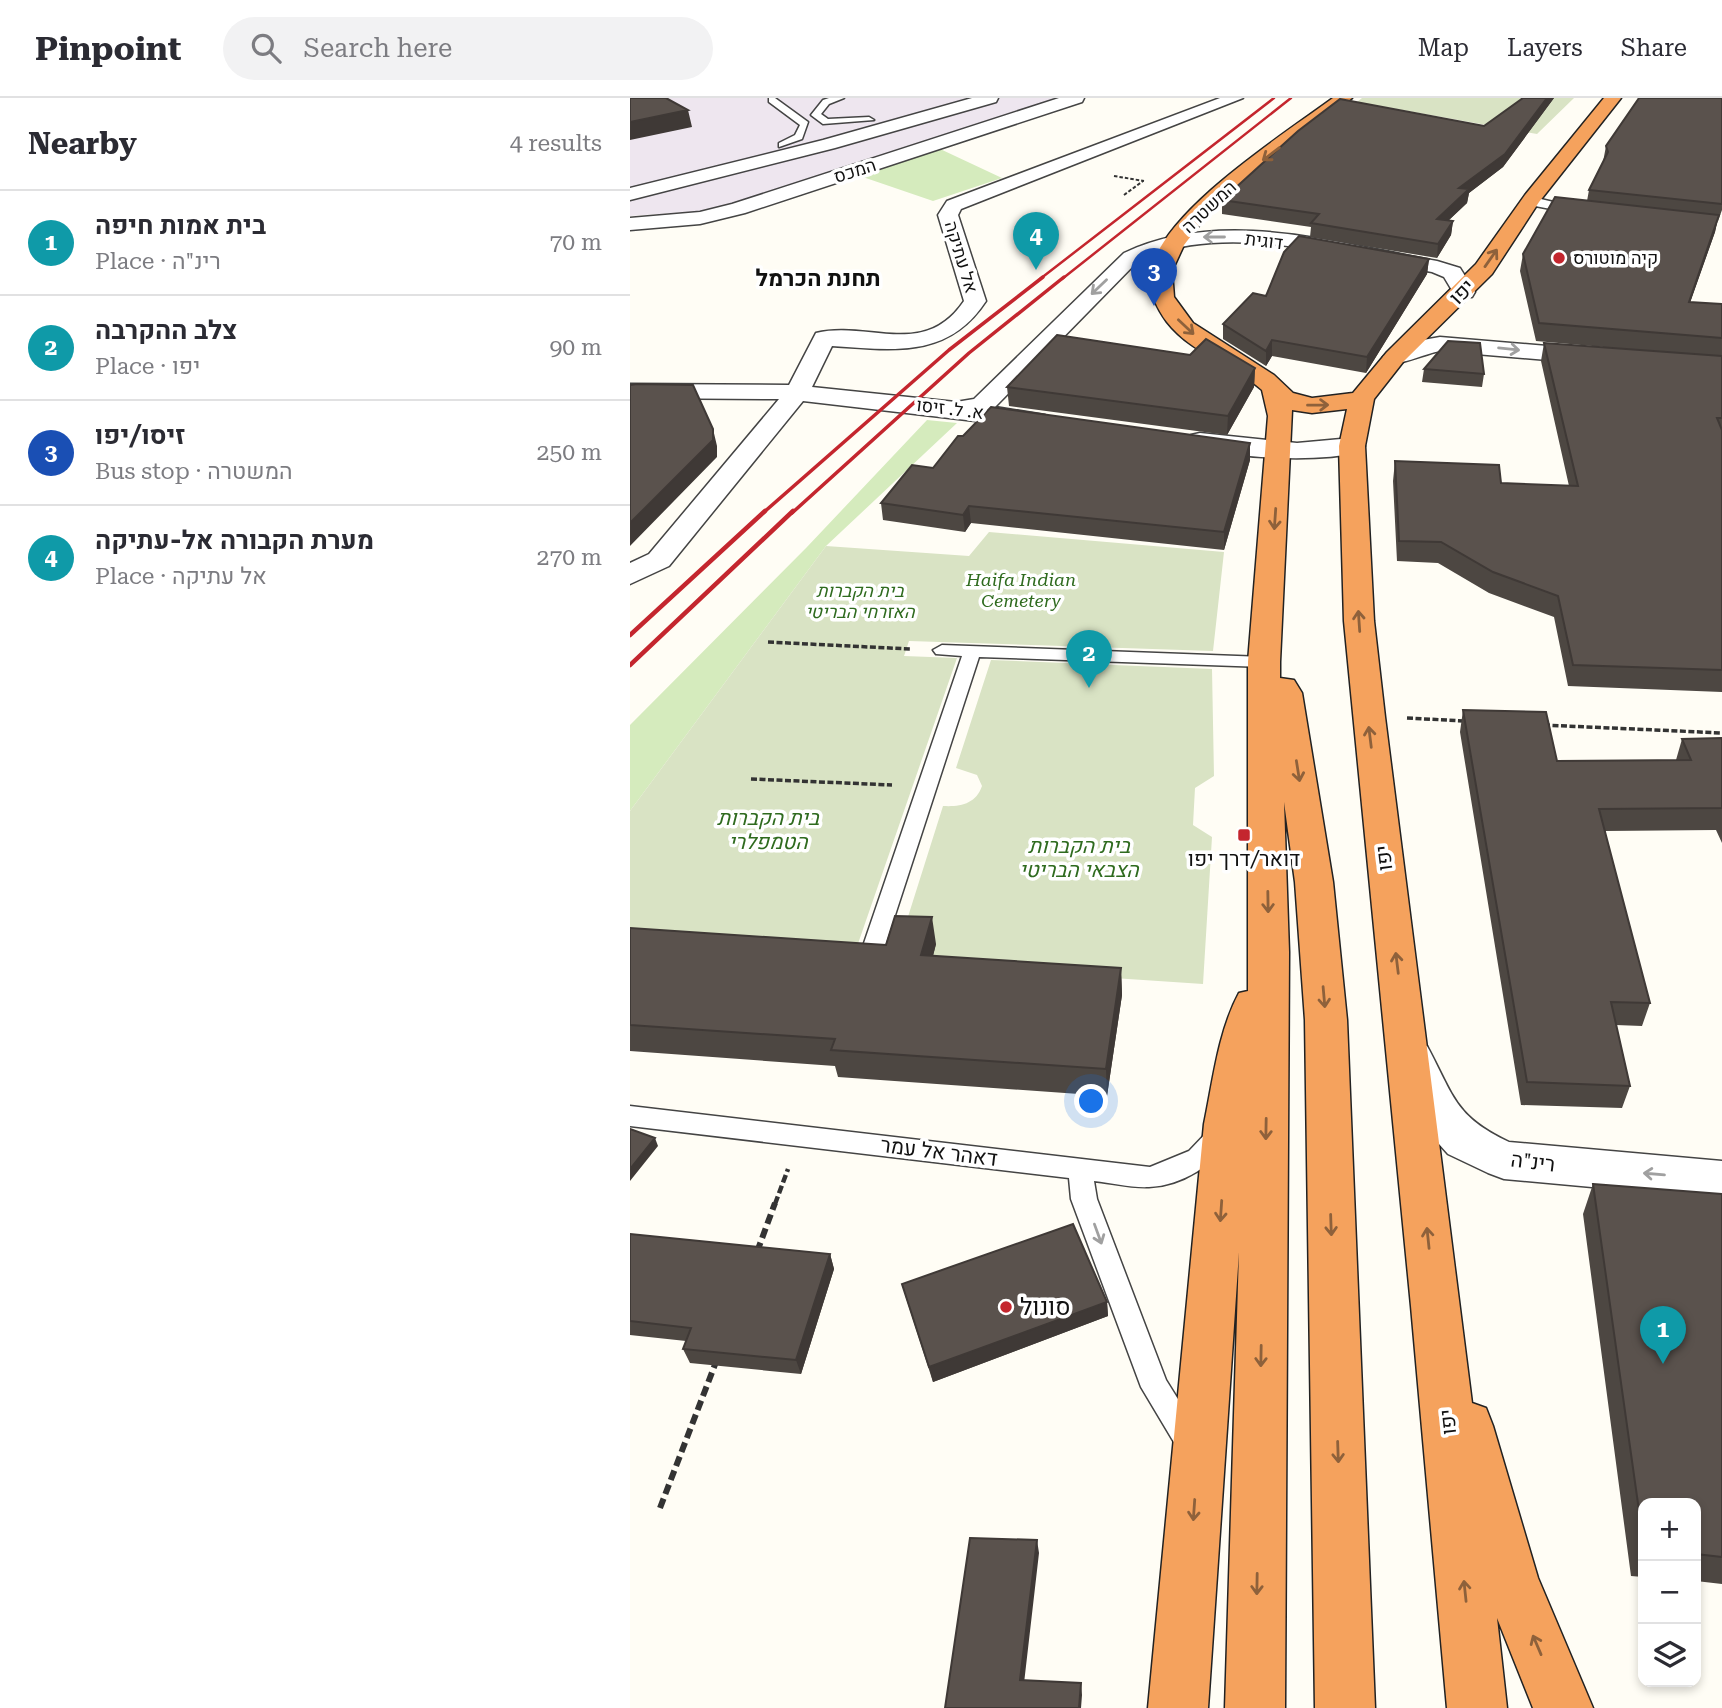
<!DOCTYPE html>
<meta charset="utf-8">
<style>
:root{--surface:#fff;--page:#f2f2f3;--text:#2b2b33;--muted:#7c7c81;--line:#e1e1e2;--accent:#2563eb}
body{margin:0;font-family:"Roboto Serif",Heebo,serif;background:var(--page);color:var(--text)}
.controls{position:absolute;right:21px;bottom:21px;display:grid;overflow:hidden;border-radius:14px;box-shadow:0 4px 10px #0003}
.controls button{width:63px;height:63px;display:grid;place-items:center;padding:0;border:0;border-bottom:2px solid var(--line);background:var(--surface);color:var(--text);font:35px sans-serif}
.you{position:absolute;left:462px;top:1004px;width:24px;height:24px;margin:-18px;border:5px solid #fff;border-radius:50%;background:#1a73e8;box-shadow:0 0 0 10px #1a73e833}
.badge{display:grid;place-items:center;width:46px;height:46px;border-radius:50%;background:var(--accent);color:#fff;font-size:23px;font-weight:700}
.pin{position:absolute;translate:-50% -58px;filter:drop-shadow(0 2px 4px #0008)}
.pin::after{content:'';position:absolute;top:37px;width:24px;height:21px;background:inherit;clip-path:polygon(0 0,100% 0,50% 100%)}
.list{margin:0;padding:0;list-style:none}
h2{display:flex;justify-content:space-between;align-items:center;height:91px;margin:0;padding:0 28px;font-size:30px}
h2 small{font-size:23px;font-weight:400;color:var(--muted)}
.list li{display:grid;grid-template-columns:46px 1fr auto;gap:21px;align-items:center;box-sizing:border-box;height:105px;padding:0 28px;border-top:2px solid var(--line)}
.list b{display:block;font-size:26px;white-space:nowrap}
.list p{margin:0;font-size:23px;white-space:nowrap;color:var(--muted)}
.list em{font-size:23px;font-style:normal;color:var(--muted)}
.icon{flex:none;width:38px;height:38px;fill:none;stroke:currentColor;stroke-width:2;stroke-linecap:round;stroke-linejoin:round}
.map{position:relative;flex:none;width:1092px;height:1610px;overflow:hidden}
header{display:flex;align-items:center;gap:42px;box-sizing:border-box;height:98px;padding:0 35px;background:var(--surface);border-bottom:2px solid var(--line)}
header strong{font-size:33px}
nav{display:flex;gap:38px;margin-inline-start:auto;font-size:24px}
.search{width:490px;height:63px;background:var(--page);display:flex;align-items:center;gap:18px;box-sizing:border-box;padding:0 24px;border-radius:38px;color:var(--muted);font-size:26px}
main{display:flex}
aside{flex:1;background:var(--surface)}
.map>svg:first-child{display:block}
.industrial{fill:#eee6ef}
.green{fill:#d5ebbd}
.cemetery{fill:#d9e3c4}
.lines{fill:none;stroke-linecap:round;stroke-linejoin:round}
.lane-casing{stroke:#444;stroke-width:3}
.street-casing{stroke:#444;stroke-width:3}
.highway-casing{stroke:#222;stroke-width:3}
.path-far3{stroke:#333;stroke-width:2;stroke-dasharray:3.5 2;stroke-linecap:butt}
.path-far2{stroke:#333;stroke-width:3.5;stroke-dasharray:6 2.5;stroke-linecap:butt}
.path-far1{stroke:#333;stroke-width:4.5;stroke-dasharray:8 3.5;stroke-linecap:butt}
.path{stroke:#333;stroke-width:6;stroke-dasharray:10 5;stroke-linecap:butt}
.lane{fill:#fff;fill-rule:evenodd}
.street{fill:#fff;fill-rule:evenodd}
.highway{fill:#f5a25d;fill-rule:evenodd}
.rail-far2{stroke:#c4262e;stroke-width:2.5}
.rail-far1{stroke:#c4262e;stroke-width:3.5}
.rail{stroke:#c4262e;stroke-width:4.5}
.wall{fill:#4d4742}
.shaded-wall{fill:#3f3936}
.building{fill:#5a524d;stroke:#3f3936;stroke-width:2}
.oneway{stroke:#8e613b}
.oneway2{stroke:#a0a0a0}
.poi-dot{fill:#c4262e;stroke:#fff;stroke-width:2.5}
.labels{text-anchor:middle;stroke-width:7;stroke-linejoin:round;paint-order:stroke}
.far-street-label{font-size:18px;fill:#111;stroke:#fff}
.far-poi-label{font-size:18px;fill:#111;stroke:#fff;text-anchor:start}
.far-park-label{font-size:18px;font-style:italic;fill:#2f6b1f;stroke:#fff}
.street-label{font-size:21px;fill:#111;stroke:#fff}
.park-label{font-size:21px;font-style:italic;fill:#2f6b1f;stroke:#fff}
.poi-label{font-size:21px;fill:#111;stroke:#fff}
.far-district-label{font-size:23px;font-weight:bold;fill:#111;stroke:#fff}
.near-poi-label{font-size:24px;fill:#111;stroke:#fff;text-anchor:start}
</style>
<header>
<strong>Pinpoint</strong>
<div class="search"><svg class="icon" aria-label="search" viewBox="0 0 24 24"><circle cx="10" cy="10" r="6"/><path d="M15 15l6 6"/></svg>Search here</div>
<nav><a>Map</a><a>Layers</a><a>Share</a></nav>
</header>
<main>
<aside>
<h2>Nearby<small>4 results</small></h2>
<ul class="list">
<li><span class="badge" style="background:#0f9aa8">1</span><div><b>בית אמות חיפה</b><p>Place · רינ&quot;ה</p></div><em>70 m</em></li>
<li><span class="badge" style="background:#0f9aa8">2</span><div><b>צלב ההקרבה</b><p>Place · יפו</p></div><em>90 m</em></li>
<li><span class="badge" style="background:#1a4fb4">3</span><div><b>זיסו/יפו</b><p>Bus stop · המשטרה</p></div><em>250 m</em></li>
<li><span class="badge" style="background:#0f9aa8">4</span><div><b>מערת הקבורה אל-עתיקה</b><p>Place · אל עתיקה</p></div><em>270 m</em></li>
</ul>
</aside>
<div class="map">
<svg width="1092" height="1610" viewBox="0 0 1092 1610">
<rect width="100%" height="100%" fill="#fffdf5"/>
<path class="industrial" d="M0 0H428L87 112 0 118Z"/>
<path class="green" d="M308 50 372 80 303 103 227 77Z
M297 322 327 325 196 448 0 713V627L177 449Z"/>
<path class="cemetery" d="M732 0H944L907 36 727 4Z
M359 434 594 454 583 553 279 543 274 558 327 560 222 863 0 845V713L196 448 339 458Z
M361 562 582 571 584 678 565 690 563 727 582 739 573 886 317 869 270 844 313 708C330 709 346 706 352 688L347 677 326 670Z"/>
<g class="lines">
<defs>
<path id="lane" d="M139 0H145L178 24 172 41 149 49V45L165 37 170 27 139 4Z
M199 0H214L199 6 191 16 198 21 239 19 244 22 193 26 181 17 193 2Z
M898 99C904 98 947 110 952 113L947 116 905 108 898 103Z
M312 547 634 559 643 564 634 569 349 559 254 851 251 856H235L232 851 332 558 306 556 303 552Z
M0 1008 520 1069 559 1053 580 1031 589 1028 598 1031 601 1038C587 1066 551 1088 519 1089 502 1090 482 1085 464 1083L467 1101 536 1282 576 1346 571 1356 561 1360 551 1356 511 1289 441 1101 439 1080 0 1028Z"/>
<path id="street" d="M342 0H368L366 4 205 50 0 102V90L193 42Z
M429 0H454L452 4 115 115 70 126 0 132V120L70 114 102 106Z
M590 0H613L331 111 328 117 356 203C318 261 264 252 202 248L182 289 326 304 344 301 494 155C591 109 706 145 807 163L830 170 845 194 842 199H826L814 179 802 174C712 159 594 122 508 163L365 309 415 317 419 322 415 327 406 330 173 303 39 468 0 486V465L19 456 149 301 0 300V286L159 287 186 235C238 222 294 262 334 203L308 117 317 103Z
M810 239 964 252 972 254 976 259 972 264 964 266 810 253C793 256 773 268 757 264L753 259 776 245Z
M570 335 667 345 722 340 731 342 735 348 731 354C684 365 608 360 561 349L557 343 561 337Z
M782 944 797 948C824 998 824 1018 879 1044L1092 1063V1101L874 1081 858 1075 818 1056 800 1036 783 1012 761 960 767 948Z"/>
<path id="highway" d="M703 0H722L604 92 574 121 554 147 542 173 544 199 563 225 644 277 663 295 682 300 723 295 757 254 846 166 895 97 974 0H991L909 104 862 176 773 264 744 301 735 348 744 523 755 619 842 1305 856 1310 863 1328 908 1480 963 1610H903L867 1520 877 1610H817L781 1208 714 523 709 348 717 311 682 315 662 312 650 564V580L664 582 672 595 703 784 717 922 745 1610H685L675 922 665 784 654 704 659 854 655 1610H595L609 1154 578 1610H518L574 1026C583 983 588 934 609 895L618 893V564L638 318 632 292C603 266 562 256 537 224 526 209 519 194 521 175 528 116 657 34 703 0Z"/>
</defs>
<use href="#lane" class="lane-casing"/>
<use href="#street" class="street-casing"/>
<use href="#highway" class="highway-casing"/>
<path class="path-far3" d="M484 78 514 83
M494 97 513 83"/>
<path class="path-far2" d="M138 544 280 551
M777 620 835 623
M914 627 1092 635
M121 681 262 687"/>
<path class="path-far1" d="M145 1106 158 1071"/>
<path class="path" d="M127 1154 145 1105
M30 1410 86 1264"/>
<use href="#lane" class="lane"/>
<use href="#street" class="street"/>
<use href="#highway" class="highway"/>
<path class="rail-far2" d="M410 181 644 0
M432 181 661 0"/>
<path class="rail-far1" d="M133 415 319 252 413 179
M162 415 339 255 434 179"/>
<path class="rail" d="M0 537 135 413
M0 567 163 413"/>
</g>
<path class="wall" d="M893 0H924L873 69 839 95 837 105 818 123H823L821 137 807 160 680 139 681 129 592 116V102L854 28Z
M1092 0V112L1088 123H1087L1085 134 1060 204 1092 206V594L938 588 924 519 859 495 808 465 767 463 763 383 765 363 871 385 939 388 911 263 914 245 985 250 906 243 890 173 893 156 957 103 959 92 973 64 976 48Z
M799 161 797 176 736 275 642 258 636 268 593 241V226L636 198Z
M625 270 624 289 597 337 379 308 377 289Z
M794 271 854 276 852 289 792 284Z
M620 362 594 452 341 425 335 434 253 422 251 405 303 370Z
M833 612 927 663 1046 662 1052 641 1092 640V745L1086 732 975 733 1020 905 1012 928 986 927 1000 988 992 1010 891 1007 830 634Z
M0 830 256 847 306 846 303 858 491 870 492 897 477 998 208 979 205 968 0 953Z
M963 1086 1092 1096V1486L1066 1483V1405H1013V1479L1001 1478 953 1116Z
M0 1136 200 1156 204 1171 171 1276 60 1265 53 1251 56 1243 0 1237Z
M272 1186 477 1204 478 1218 303 1284 276 1200Z"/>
<path class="shaded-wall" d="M917 0H924L873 69 839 95 837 105 805 135 807 121 829 90Z
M58 12 62 29 0 42V24Z
M1089 117 1085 134 1054 222 1059 204Z
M823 123 821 137 807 160 808 146Z
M799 161 797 176 736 275 737 259Z
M642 242V258L636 268V253Z
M625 270 624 289 597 337 598 318Z
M83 331 87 348V359L0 448V425Z
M620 345V362L594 452V434Z
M339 408 341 425 335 434 333 417Z
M302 819 306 846 296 884 291 857Z
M491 870 492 897 477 998 476 971Z
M25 1040 28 1048 0 1083V1071Z
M200 1156 204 1171 171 1276 166 1262Z
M477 1204 478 1218 303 1284 299 1269Z
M407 1442 409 1455 393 1594 390 1582Z
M451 1585 452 1597 451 1610H449Z"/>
<path class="building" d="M0 0H36L58 12 0 24Z
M893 0H917L875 56 829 90 839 91 807 121 823 123 808 146 681 125 689 116 592 102 668 33 710 1 854 28Z
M1009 0H1092V106L959 92 978 54 976 48Z
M925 99 1089 117 1059 204 1092 206V240L909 225 893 156Z
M669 138 799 161 737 259 642 242 636 253 593 226 623 195 636 198 654 154Z
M427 237 560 257 576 241 625 270 598 318 377 289Z
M818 243 850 245 854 276 794 271Z
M914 245 1092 258V320H1087L1092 332V572L943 567 928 498 863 474 811 444 769 443 765 363 869 367 871 385 948 388Z
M7 286 63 287 83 331V342L0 425V287Z
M361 309 620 345 594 434 339 408 333 417 251 405 282 367 303 370 328 338H333Z
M833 612 916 614 927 663 1061 662 1052 641 1092 640V710L969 711 1020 905 981 904 1000 988 897 984Z
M265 818 302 819 291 857 491 870 476 971 201 952 205 941 0 927V830L256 847Z
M0 1031 25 1040 0 1071Z
M963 1086 1092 1096V1459L1066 1456V1405H1013V1441Z
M443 1126 477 1204 299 1269 272 1186Z
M0 1136 200 1156 166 1262 53 1251 61 1230 0 1223Z
M340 1440 407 1442 390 1582 451 1585 449 1610H315Z"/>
<defs><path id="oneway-shaft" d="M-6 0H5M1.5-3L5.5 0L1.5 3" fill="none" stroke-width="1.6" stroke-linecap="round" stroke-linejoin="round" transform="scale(1.75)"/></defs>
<g class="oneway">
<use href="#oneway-shaft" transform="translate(641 56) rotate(143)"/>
<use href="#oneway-shaft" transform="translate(861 160) rotate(-55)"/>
<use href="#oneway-shaft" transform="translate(556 229) rotate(43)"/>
<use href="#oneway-shaft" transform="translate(688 307) rotate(-1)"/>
<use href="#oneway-shaft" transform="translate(645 421) rotate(94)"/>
<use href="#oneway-shaft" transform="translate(729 523) rotate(-94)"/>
<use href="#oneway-shaft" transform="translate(740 639) rotate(-97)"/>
<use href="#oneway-shaft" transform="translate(668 673) rotate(81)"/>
<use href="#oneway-shaft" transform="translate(638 804) rotate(89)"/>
<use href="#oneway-shaft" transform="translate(767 865) rotate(-97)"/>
<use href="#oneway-shaft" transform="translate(694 899) rotate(85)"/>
<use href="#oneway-shaft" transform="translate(636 1031) rotate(91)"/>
<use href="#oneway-shaft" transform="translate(591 1113) rotate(94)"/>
<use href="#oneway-shaft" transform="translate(701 1127) rotate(88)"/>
<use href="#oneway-shaft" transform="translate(798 1140) rotate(-96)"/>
<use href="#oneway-shaft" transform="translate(631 1258) rotate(91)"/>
<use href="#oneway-shaft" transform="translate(708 1354) rotate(88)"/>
<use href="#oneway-shaft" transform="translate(564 1412) rotate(94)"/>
<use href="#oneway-shaft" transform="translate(627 1486) rotate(91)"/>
<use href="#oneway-shaft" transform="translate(835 1493) rotate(-96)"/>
<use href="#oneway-shaft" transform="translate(907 1547) rotate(-113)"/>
</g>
<g class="oneway2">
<use href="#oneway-shaft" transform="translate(584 139) rotate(180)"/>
<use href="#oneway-shaft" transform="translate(469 189) rotate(136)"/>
<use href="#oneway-shaft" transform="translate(879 251) rotate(6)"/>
<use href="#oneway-shaft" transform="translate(1024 1076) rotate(-175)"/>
<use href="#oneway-shaft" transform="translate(468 1136) rotate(70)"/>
</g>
<g class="poi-dot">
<circle cx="929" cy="160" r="7"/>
<rect x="607" y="730" width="14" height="14" rx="3.5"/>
<circle cx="376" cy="1209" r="7"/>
</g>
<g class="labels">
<g class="far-street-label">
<text transform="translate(225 73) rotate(-18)" y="6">המכס</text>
<text transform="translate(579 109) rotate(-43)" y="6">המשטרה</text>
<text transform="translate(634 143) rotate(7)" y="6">דוגית</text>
<text transform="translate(331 159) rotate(73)" y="6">אל עתיקה</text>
<text transform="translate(320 311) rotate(7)" y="6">א. ל. זיסו</text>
</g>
<g class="far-poi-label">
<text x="943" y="166">קיה מוטורס</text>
</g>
<g class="far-park-label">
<text x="391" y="488">Haifa Indian<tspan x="391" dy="21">Cemetery</tspan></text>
<text x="230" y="499">בית הקברות<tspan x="230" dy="21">האזרחי הבריטי</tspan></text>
</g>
<g class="street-label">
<text transform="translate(832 194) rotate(-46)" y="7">יפו</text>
<text transform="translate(754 760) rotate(-97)" y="7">יפו</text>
<text transform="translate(309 1054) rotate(7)" y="7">דאהר אל עמר</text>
<text transform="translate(903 1064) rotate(7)" y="7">רינ"ה</text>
<text transform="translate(818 1324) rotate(-96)" y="7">יפו</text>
</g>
<g class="park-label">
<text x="138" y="727">בית הקברות<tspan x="138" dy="24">הטמפלרי</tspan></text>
<text x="449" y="755">בית הקברות<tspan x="449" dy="24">הצבאי הבריטי</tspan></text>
</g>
<g class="poi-label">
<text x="614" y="768">דואר/דרך יפו</text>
</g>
<g class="far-district-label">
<text x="188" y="188">תחנת הכרמל</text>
</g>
<g class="near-poi-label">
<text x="390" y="1217">סונול</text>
</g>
</g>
</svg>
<div class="controls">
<button>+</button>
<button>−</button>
<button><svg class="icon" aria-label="layers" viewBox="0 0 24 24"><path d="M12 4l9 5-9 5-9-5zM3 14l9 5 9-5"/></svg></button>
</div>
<div class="you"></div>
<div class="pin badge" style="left:1033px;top:1266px;background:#0f9aa8">1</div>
<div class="pin badge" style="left:459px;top:590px;background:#0f9aa8">2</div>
<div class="pin badge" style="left:524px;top:208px;background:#1a4fb4">3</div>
<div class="pin badge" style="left:406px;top:172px;background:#0f9aa8">4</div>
</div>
</main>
